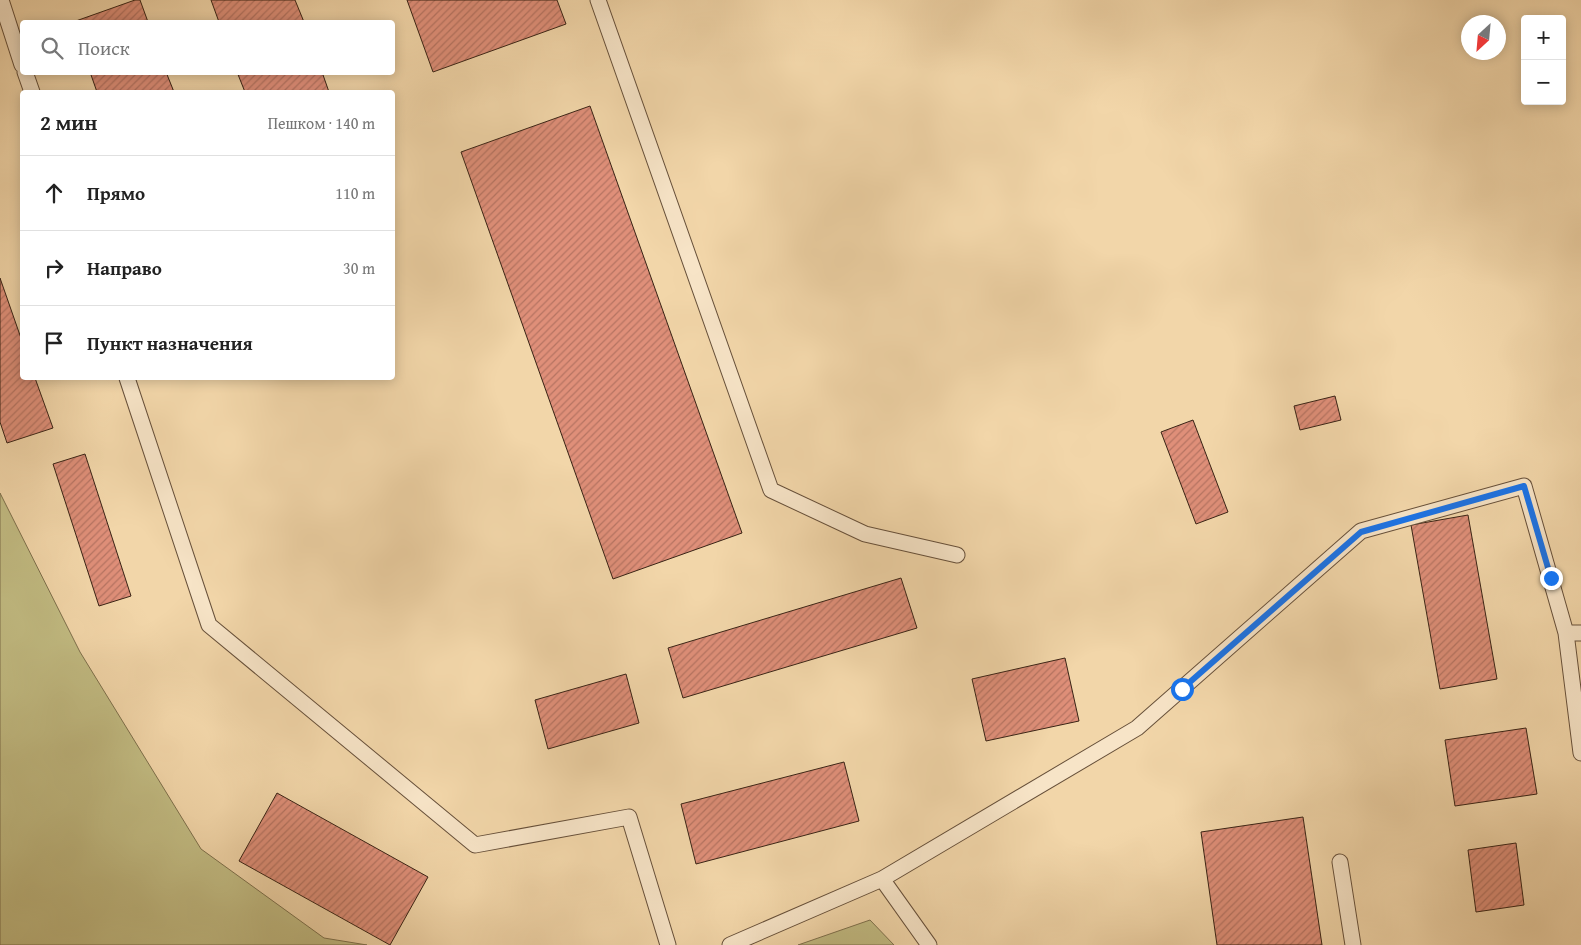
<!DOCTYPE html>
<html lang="ru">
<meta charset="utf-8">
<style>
:root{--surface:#fff;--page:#f2f2f2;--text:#222;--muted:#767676;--line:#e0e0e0}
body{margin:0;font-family:"Gentium Book Plus",serif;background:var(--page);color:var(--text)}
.controls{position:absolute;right:15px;top:15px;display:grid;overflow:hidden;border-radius:5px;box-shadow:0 2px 12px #0003}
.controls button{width:45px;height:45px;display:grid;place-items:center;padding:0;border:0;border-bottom:1px solid var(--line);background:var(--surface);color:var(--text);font:25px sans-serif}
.compass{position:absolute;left:1461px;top:15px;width:45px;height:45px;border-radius:50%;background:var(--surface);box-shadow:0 2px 12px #0003;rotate:206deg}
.stop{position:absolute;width:15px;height:15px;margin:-11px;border:4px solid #1a73e8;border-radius:50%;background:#fff}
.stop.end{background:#1a73e8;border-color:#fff;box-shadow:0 1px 5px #0008}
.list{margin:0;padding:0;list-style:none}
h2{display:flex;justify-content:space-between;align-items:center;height:65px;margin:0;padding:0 20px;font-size:21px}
h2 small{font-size:16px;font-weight:400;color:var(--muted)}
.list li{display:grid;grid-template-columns:32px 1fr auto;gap:15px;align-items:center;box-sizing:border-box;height:75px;padding:0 20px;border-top:1px solid var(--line)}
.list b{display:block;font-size:19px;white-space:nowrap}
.list em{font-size:16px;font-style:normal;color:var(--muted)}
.icon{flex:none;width:28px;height:28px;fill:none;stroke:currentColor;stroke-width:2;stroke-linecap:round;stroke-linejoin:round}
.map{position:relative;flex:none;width:1581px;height:945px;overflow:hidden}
.search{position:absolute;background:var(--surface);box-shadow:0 2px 12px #0003;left:20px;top:20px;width:375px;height:55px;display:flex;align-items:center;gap:12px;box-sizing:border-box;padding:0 18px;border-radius:5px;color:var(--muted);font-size:19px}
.panel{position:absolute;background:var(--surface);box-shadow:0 2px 12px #0003;left:20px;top:90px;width:375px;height:290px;border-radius:5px}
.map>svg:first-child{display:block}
.green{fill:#c2bc83;stroke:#7e704c}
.building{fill:url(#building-hatch);stroke:#392315}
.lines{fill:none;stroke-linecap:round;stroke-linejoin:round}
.service-casing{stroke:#67503a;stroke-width:17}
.service{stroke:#f7e4c7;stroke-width:15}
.route{stroke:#1a73e8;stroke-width:6}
</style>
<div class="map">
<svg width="1581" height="945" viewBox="0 0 1581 945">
<defs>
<pattern id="building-hatch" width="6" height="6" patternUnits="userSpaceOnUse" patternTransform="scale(1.25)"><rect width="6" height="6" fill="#df8f79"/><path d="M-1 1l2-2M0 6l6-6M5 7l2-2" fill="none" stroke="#b67462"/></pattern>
</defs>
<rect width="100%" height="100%" fill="#f2d6a9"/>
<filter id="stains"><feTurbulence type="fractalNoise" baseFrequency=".004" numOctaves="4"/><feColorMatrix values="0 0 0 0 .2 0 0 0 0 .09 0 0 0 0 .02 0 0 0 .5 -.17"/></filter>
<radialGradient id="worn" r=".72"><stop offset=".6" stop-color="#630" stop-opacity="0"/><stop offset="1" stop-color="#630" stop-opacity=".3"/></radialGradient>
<path class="green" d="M0 493 80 652 201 849 324 938 367 945H0Z
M870 920 894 945H798Z"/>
<path class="building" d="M135 0H140L148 22H73Z
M211 0H295L304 22H219Z
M407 0H557L566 24 433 72Z
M90 72H166L174 92H97Z
M237 72H322L329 92H245Z
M590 106 742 533 613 579 461 152Z
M0 278 22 341V378H35L53 428 7 443 0 422Z
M1335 396 1341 420 1300 430 1294 406Z
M1193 420 1228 512 1196 524 1161 432Z
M85 454 131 596 99 606 53 464Z
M1468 515 1497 679 1440 689 1411 525Z
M901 578 917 628 683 698 668 648Z
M1065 658 1079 721 986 741 972 679Z
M626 674 639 723 548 749 535 700Z
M1526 728 1537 794 1455 806 1445 740Z
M844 762 859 821 696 864 681 804Z
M277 793 428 877 390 945 239 861Z
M1303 817 1322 945H1217L1201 832Z
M1516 843 1524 905 1476 912 1468 850Z"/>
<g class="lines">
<defs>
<path id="service" d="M1 0 22 65
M598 0 771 490 865 534 957 555
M25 72 32 92
M127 378 209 625 475 845 629 817 668 945
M1566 633 1581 753
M1340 862 1353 945
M882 879 929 945
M730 945 882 879 1137 728 1361 531 1524 486 1566 633H1581"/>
</defs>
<use href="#service" class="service-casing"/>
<use href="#service" class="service"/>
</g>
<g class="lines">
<path class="route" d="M1182 689 1361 532 1524 486 1551 578"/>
</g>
<rect width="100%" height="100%" filter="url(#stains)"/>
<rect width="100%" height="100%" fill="url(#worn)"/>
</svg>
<div class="controls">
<button>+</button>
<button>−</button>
</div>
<svg class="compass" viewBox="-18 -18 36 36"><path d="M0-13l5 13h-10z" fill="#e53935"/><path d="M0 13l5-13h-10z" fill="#767676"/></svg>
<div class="stop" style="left:1182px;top:689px"></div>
<div class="stop end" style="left:1551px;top:578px"></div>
<div class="search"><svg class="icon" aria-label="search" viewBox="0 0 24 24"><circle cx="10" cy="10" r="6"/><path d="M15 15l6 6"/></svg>Поиск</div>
<section class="panel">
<h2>2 мин<small>Пешком · 140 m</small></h2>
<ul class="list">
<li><svg class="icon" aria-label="ahead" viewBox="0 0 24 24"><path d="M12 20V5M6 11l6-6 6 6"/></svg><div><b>Прямо</b></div><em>110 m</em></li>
<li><svg class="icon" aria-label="right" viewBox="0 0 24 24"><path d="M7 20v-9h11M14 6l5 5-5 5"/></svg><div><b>Направо</b></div><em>30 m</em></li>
<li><svg class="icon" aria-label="arrive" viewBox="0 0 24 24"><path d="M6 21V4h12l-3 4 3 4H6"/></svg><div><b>Пункт назначения</b></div></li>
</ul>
</section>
</div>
